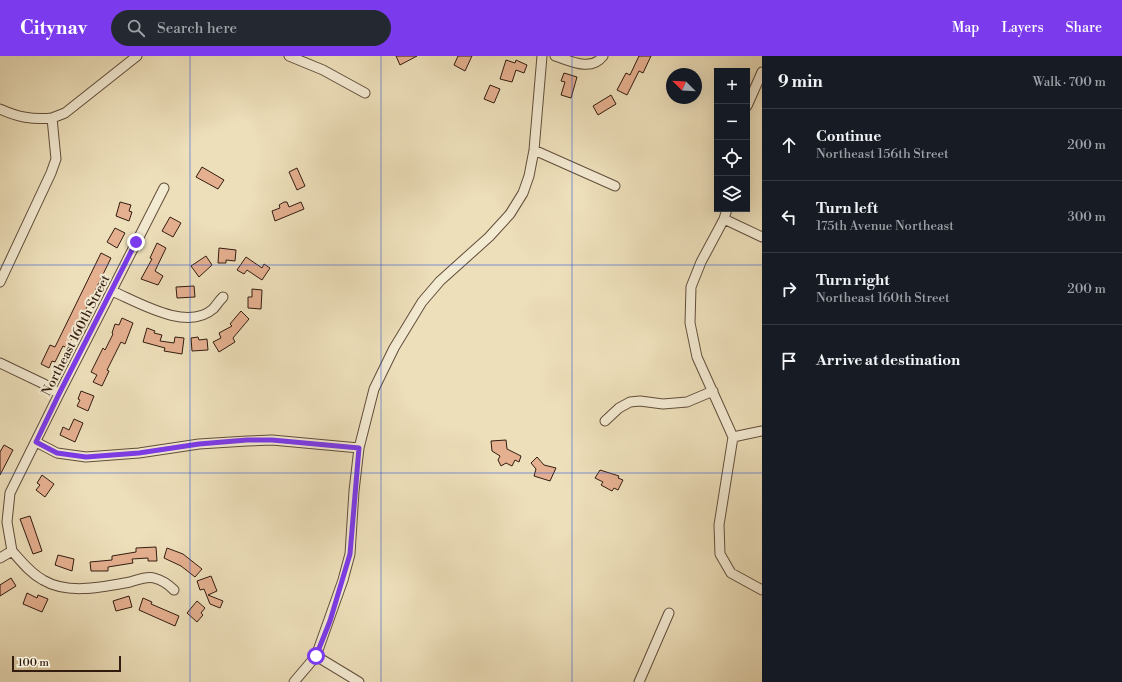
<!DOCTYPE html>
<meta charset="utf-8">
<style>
:root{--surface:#171b24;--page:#242831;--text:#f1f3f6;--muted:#9ea1a6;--line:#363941;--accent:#7c3aed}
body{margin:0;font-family:"Libre Bodoni",serif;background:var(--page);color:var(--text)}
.controls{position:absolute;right:12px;top:12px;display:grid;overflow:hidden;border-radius:0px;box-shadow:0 4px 16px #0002}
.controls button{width:36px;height:36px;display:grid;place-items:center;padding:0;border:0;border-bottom:1px solid var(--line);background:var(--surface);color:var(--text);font:20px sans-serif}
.compass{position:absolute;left:666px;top:12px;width:36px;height:36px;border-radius:50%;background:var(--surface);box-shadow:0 4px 16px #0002;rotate:294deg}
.scale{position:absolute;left:12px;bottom:10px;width:109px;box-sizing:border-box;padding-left:4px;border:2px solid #321c10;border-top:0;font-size:11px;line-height:14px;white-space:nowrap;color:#321c10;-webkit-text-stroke:3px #f3ead2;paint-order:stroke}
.stop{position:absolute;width:12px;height:12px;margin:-9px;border:3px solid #7c3aed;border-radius:50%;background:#fff}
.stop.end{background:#7c3aed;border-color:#fff;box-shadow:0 1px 4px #0008}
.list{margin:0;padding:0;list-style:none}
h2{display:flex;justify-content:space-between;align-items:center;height:52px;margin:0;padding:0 16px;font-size:17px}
h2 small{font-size:13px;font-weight:400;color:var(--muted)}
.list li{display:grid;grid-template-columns:26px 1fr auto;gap:12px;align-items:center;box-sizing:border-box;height:72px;padding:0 16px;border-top:1px solid var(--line)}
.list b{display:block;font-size:15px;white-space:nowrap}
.list p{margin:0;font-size:13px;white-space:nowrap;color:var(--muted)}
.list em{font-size:13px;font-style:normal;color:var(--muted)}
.icon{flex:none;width:22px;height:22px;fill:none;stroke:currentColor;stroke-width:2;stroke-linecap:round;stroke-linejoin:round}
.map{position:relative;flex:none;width:762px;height:626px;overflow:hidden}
header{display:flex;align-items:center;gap:24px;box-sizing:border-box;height:56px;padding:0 20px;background:var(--accent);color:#fff}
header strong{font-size:19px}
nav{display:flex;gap:22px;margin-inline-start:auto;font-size:14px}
.search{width:280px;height:36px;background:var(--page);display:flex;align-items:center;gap:10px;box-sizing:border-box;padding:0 14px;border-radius:22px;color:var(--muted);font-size:15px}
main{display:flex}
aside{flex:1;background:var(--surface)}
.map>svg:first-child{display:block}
.building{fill:#e5b090;stroke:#321c10}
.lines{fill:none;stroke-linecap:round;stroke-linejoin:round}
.minor-casing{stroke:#614d3a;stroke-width:11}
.minor{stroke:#f3ead2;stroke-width:9}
.route{stroke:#7c3aed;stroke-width:5}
.grid{fill:none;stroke:#1d4ed8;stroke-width:1;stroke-opacity:0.55}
.labels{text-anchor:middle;stroke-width:4;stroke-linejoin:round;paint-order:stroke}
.street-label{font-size:13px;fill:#321c10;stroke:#f3ead2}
</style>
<header>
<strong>Citynav</strong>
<div class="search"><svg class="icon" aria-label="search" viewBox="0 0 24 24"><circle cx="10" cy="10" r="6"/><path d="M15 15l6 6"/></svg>Search here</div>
<nav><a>Map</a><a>Layers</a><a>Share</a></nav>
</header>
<main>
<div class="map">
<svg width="762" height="626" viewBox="0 0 762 626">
<rect width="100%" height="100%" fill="#eddfba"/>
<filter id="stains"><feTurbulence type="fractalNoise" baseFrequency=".005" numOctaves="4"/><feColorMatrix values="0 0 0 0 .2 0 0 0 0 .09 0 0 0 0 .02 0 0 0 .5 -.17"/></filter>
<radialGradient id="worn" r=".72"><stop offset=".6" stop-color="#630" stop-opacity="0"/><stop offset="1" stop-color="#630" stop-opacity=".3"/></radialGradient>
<path class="building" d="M396 0H417L400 9Z
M458 0H472L465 15 454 9Z
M639 0H651L643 17 639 15 627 39 617 34 626 17 630 19Z
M506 4 515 7 516 4 527 9 524 17 516 14 512 26 500 23Z
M564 17 577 21 571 42 561 39 565 26 561 25Z
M490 29 500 33 494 47 484 43Z
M611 39 616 48 598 59 593 50Z
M202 111 224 124 218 133 196 121Z
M297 112 305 130 297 134 289 116Z
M120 146 131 149 129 155 132 156 129 165 116 160Z
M284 146H287L289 151 301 146 304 153 275 165 272 155 280 152 279 149Z
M170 161 181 167 173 181 162 175Z
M115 172 125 177 117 192 107 186Z
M157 187 166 192 155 215 163 220 158 229 141 223 152 203 150 202Z
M219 192 236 194 235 205 226 204V207H218Z
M101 197 111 202 67 292 63 290 55 306 52 305 49 312 41 308 50 289 55 291Z
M206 200 212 209 199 221 191 210Z
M246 201 262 212 264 208 270 212 262 224 247 214 244 218 237 214Z
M194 230 195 241 177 242 176 231Z
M252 233 262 234 261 253 248 252V241H252Z
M241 255 249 263 233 282 235 286 219 296 213 286 221 282 219 277 232 270 230 268Z
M122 262 133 267 125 288 121 286 107 314 109 315 102 330 93 326 97 319 91 316 103 292 105 294 113 278 112 277 115 268 119 269Z
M147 272 155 275 154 277 162 279 160 285 174 287 175 281 184 282 182 298 164 295 165 292 143 286Z
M198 281 199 284 207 283 208 294 192 295 191 282Z
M81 335 94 340 88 355 77 350 80 344 78 343Z
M74 363 83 367 75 386 60 379 63 371 69 374Z
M506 384 507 393 521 400 519 406 515 404 512 410 506 407 501 410 498 404 500 400 492 395 491 385Z
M4 389 13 394 0 419V396Z
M537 401 544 409 556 412 550 425 534 420 536 413 531 407Z
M600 414 619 420 618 422 623 424 618 434 614 432 612 435 601 429 603 426 595 422Z
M42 419 54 428 45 441 36 434 40 429 37 427Z
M30 460 42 495 33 498 20 463Z
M156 491 157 505H148V502L132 503 133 507 108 511V515H91L90 506 112 504V500L136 496V492Z
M167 492 183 498 202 513 195 521 181 510 164 502Z
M58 499 74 503 72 515 55 509Z
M211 520 217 535 208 539 223 545 220 552 210 548 204 533 200 534 197 525Z
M11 522 16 530 0 540V529Z
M27 537 37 542 38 539 48 543 42 556 23 548Z
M129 540 132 551 116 555 113 545Z
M143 542 152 546 151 548 179 560 175 570 139 554Z
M197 545 205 552 201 557 203 559 197 566 187 557Z"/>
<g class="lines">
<defs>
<path id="minor" d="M289 0 323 14 365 37
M555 0C571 5 591 16 603 0
M747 50 762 16
M0 53C18 61 32 64 52 62
M534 94 615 130
M727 153 724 163 701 206 691 231 690 267 697 301 733 381 719 469 720 498 731 517 762 534
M724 163 762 181
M0 226 51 117 56 103 52 62 65 57 137 0
M112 235C138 246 187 276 213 253 216 250 219 245 223 241
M0 307 44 328 59 338
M605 365 619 352 630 346 640 345 663 348 687 346 713 335
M733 381 762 375
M36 386 57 397 86 401 139 397 199 388 247 385 272 384 359 392
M12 495C21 505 30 517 43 524 68 539 103 531 130 526 137 524 147 520 154 522 162 524 168 528 174 534
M0 502 12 495 7 466 10 437 59 338 164 132
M316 600 359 626
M294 626 316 600 343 524 350 498 354 435 359 392 374 333 394 292 422 246 440 225 489 181 510 158 523 137 529 120 534 94 542 0
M639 626 669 557"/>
</defs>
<use href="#minor" class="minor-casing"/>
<use href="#minor" class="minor"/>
</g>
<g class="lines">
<path class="route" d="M136 186 59 338 36 386 57 397 86 401 139 397 199 388 247 384H272L359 392 350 498 330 565 316 600"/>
</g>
<path class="grid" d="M190 0V626M381 0V626M572 0V626M0 209H762M0 417H762"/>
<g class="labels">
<g class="street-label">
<text transform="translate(75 279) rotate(-63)" y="5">Northeast 160th Street</text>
</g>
</g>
<rect width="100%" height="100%" filter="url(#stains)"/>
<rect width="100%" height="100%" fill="url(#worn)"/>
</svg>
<div class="controls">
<button>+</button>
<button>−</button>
<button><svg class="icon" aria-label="locate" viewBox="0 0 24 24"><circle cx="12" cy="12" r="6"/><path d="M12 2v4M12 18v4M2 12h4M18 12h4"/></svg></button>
<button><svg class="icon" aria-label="layers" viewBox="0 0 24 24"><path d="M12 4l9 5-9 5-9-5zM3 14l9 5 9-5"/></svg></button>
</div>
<svg class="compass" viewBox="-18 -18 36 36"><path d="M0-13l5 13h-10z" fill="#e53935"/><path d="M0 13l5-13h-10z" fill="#9ea1a6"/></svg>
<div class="scale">100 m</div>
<div class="stop" style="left:316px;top:600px"></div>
<div class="stop end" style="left:136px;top:186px"></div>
</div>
<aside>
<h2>9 min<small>Walk · 700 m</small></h2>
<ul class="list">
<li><svg class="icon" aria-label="ahead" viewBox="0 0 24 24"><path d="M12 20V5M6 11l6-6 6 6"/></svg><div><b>Continue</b><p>Northeast 156th Street</p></div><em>200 m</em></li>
<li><svg class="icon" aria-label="left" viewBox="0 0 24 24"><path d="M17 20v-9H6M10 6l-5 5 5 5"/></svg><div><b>Turn left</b><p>175th Avenue Northeast</p></div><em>300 m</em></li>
<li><svg class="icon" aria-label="right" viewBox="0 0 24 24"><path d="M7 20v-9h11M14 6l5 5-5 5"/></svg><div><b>Turn right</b><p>Northeast 160th Street</p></div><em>200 m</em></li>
<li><svg class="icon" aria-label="arrive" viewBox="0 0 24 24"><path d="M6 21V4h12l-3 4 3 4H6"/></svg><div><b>Arrive at destination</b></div></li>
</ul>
</aside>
</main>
